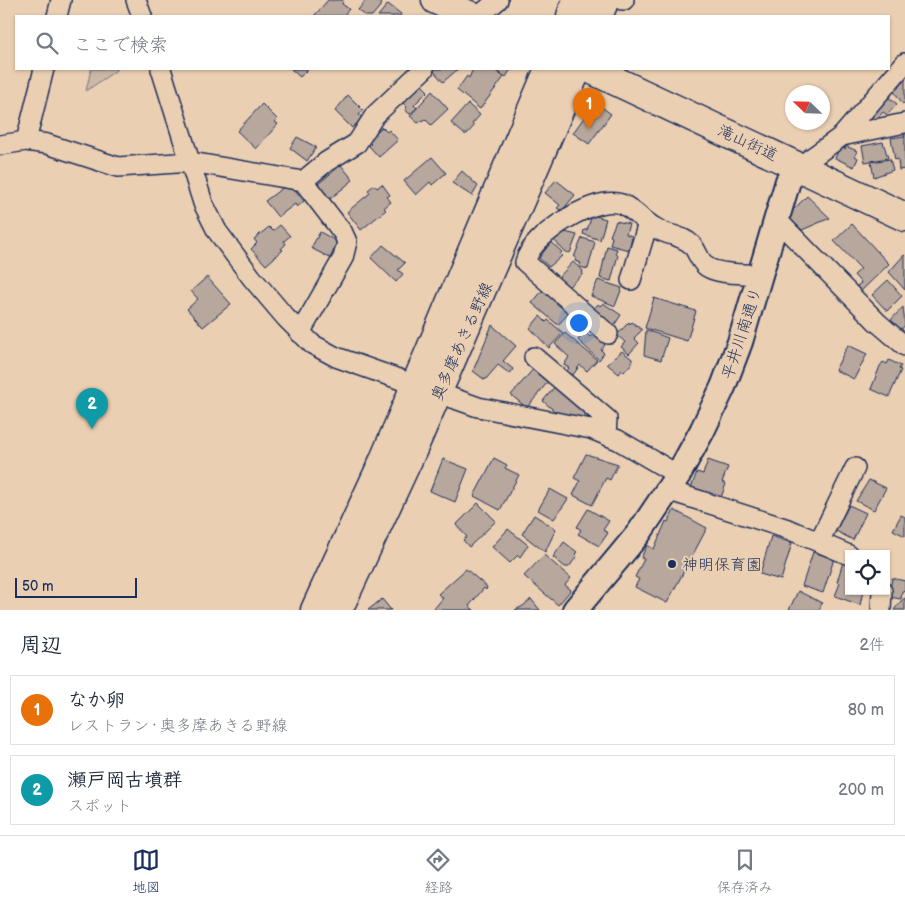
<!DOCTYPE html>
<html lang="ja">
<meta charset="utf-8">
<style>
:root{--surface:#fff;--page:#f6f6f7;--text:#1f2937;--muted:#747a83;--line:#e0e1e3;--accent:#1b2f5e}
body{margin:0;font-family:"Balsamiq Sans","Klee One",sans-serif;background:var(--page);color:var(--text)}
.controls{position:absolute;right:15px;bottom:15px;display:grid;overflow:hidden;border-radius:0px;box-shadow:0 1px 4px #0004}
.controls button{width:45px;height:45px;display:grid;place-items:center;padding:0;border:0;border-bottom:1px solid var(--line);background:var(--surface);color:var(--text);font:25px sans-serif}
.compass{position:absolute;left:785px;top:85px;width:45px;height:45px;border-radius:50%;background:var(--surface);box-shadow:0 1px 4px #0004;rotate:293deg}
.scale{position:absolute;left:15px;bottom:12px;width:122px;box-sizing:border-box;padding-left:5px;border:2px solid #1b2f5e;border-top:0;font-size:14px;line-height:18px;white-space:nowrap;color:#1b2f5e;-webkit-text-stroke:4px #ebcfb2;paint-order:stroke}
.you{position:absolute;left:578px;top:322px;width:18px;height:18px;margin:-12px;border:4px solid #fff;border-radius:50%;background:#1a73e8;box-shadow:0 0 0 8px #1a73e833}
.badge{display:grid;place-items:center;width:32px;height:32px;border-radius:50%;background:var(--accent);color:#fff;font-size:16px;font-weight:700}
.pin{position:absolute;translate:-50% -41px;filter:drop-shadow(0 1px 2px #0008)}
.pin::after{content:'';position:absolute;top:26px;width:18px;height:15px;background:inherit;clip-path:polygon(0 0,100% 0,50% 100%)}
.list{margin:0;padding:0;list-style:none}
h2{display:flex;justify-content:space-between;align-items:center;height:65px;margin:0;padding:0 20px;font-size:21px}
h2 small{font-size:16px;font-weight:400;color:var(--muted)}
.list li{display:grid;grid-template-columns:32px 1fr auto;gap:15px;align-items:center;box-sizing:border-box;height:70px;margin:0 10px 10px;padding:0 10px;border:1px solid var(--line);border-radius:0px}
.list b{display:block;font-size:19px;white-space:nowrap}
.list p{margin:0;font-size:16px;white-space:nowrap;color:var(--muted)}
.list em{font-size:16px;font-style:normal;color:var(--muted)}
.icon{flex:none;width:28px;height:28px;fill:none;stroke:currentColor;stroke-width:2;stroke-linecap:round;stroke-linejoin:round}
.map{position:relative;flex:none;width:905px;height:610px;overflow:hidden}
.search{position:absolute;background:var(--surface);box-shadow:0 1px 4px #0004;left:15px;right:15px;top:15px;height:55px;display:flex;align-items:center;gap:12px;box-sizing:border-box;padding:0 18px;border-radius:0px;color:var(--muted);font-size:19px}
.sheet{height:225px;background:var(--surface)}
nav{display:flex;justify-content:space-around;align-items:center;box-sizing:border-box;height:70px;border-top:1px solid var(--line);background:var(--surface);font-size:14px;color:var(--muted)}
nav a{display:grid;justify-items:center;gap:2px}
nav .on{color:var(--accent)}
.map>svg:first-child{display:block}
.green{fill:#cdb7a6;stroke:#747382}
.building{fill:#b7a79d;stroke:#1b2f5e}
.lines{fill:none;stroke-linecap:round;stroke-linejoin:round}
.minor-casing{stroke:#1b2f5e;stroke-width:22}
.tertiary-casing{stroke:#1b2f5e;stroke-width:28}
.secondary-casing{stroke:#1b2f5e;stroke-width:31}
.trunk-casing{stroke:#1b2f5e;stroke-width:31}
.minor{stroke:#ebcfb2;stroke-width:19}
.tertiary{stroke:#ebcfb2;stroke-width:24}
.secondary{stroke:#ebcfb2;stroke-width:28}
.trunk{stroke:#ebcfb2;stroke-width:28}
.poi-dot{fill:#1b2f5e;stroke:#ebcfb2;stroke-width:2}
.labels{text-anchor:middle;stroke-width:4;stroke-linejoin:round;paint-order:stroke}
.street-label{font-size:16px;fill:#1b2f5e;stroke:#ebcfb2}
.poi-label{font-size:16px;fill:#1b2f5e;stroke:#ebcfb2;text-anchor:start}
</style>
<div class="map">
<svg width="905" height="610" viewBox="0 0 905 610">
<rect width="100%" height="100%" fill="#ebcfb2"/>
<filter id="ink" filterUnits="userSpaceOnUse"><feTurbulence type="fractalNoise" baseFrequency=".02" numOctaves="2"/><feDisplacementMap in="SourceGraphic" scale="10" xChannelSelector="R" yChannelSelector="G"/><feConvolveMatrix kernelMatrix="1 2 1 2 8 2 1 2 1" color-interpolation-filters="sRGB"/></filter>
<g filter="url(#ink)">
<path class="green" d="M91 69H118L86 91Z"/>
<path class="building" d="M328 0H343L342 4 349 9 343 16H314Z
M366 0H376L382 4 372 16H366L358 10Z
M388 4 401 14 400 16H378Z
M291 69H308L300 77Z
M435 69H458L443 82 433 70Z
M473 69H493L504 77 480 109 457 90 467 76 469 78Z
M494 69H511L506 77Z
M905 78V102L903 104 893 90Z
M419 82 428 91 414 105 417 108 410 114 405 110 407 107 401 101Z
M432 91 448 109 431 125 425 119 418 123 410 116Z
M348 95 363 110 359 115 363 118 352 128 335 111Z
M887 96 897 104 887 115 883 112 875 121 870 116Z
M595 102 611 114 589 144 573 133Z
M262 104 277 119 275 122 278 124 256 149 237 131Z
M468 104 480 115 472 124 474 126 467 134H464L451 123Z
M382 127 387 132 389 130 398 140 379 157 369 146 371 144 367 140Z
M904 133H905V169L899 170 898 159 895 160 891 138 905 136Z
M297 137 316 147 307 161 290 148Z
M883 142 888 158 865 162 862 146Z
M846 146 857 151 855 156 858 158 854 167 835 158 840 147 845 149Z
M432 157 446 173 432 185 430 182 416 195 404 181Z
M890 159 893 170 874 177 871 162Z
M341 165 353 180 330 199 318 184Z
M462 171 478 186 472 196 452 183Z
M556 180 575 195 562 211 557 208 560 205 545 193Z
M382 184 390 195 387 197 391 202 384 208 386 210 361 230 347 212 370 193 368 190 374 185 377 188Z
M285 186 288 189 292 186 304 201 297 207 295 204 278 217 265 201Z
M807 196 830 218 802 230 787 216Z
M592 215 606 219 600 240 583 234 584 230H587Z
M616 221 629 224 626 234 632 236 629 250 610 245 612 237 610 236Z
M852 224 889 264 858 294 854 288 861 283 854 275 861 269 834 241Z
M280 225 290 236 284 241 286 244 281 249 283 250 266 265 251 249 257 243 254 239 269 227 273 231Z
M561 231 577 235 570 253 565 252 553 239 557 233 560 235Z
M320 232 338 242 330 258 311 248Z
M582 238 595 242 588 269 579 267 581 263 575 261 576 257H574Z
M551 242 562 252 560 254 562 256 549 267 539 258Z
M383 245 405 263 398 270 403 274 396 282 371 258Z
M607 246 617 249 615 254 618 255 611 281 600 278Z
M904 255 905 256V290L889 272Z
M573 262 583 271 582 275 568 287 558 278Z
M207 277 231 304 203 327 187 309 198 299 191 291Z
M598 280 622 288 615 306 591 296Z
M888 280 902 296 887 311 872 295Z
M543 290 569 313 558 325 532 303Z
M654 298 696 311 687 341 645 328Z
M603 303 621 315 613 327 592 311 598 304 600 306Z
M903 307 905 325 900 331 889 322Z
M540 316 546 322 548 320 563 333 549 348 530 328Z
M629 322 630 324 632 322 642 330 634 338 639 343 629 354 621 347 625 342 617 335Z
M492 325 516 346 503 361 513 369 510 374 498 365 485 380 473 371Z
M646 330 668 338 661 360 644 355Z
M585 332 590 337 593 334 605 345 601 350 604 353 599 360 578 340Z
M565 333 597 360 587 371 580 365 573 375 567 371 569 368 564 365 569 357 555 344Z
M848 345 867 354 854 379 835 370Z
M622 351 632 359V363L624 372 622 370 619 374 607 364Z
M889 360 901 366 899 369 901 370 889 397 871 389 880 366 883 362 887 364Z
M535 367 550 379 527 408 511 395Z
M556 385 591 415 587 420 558 414 543 401Z
M586 454 618 464 610 480 606 478 592 505 573 495 580 481 574 478Z
M494 458 507 465 505 468 519 475 500 510 474 496Z
M443 459 468 469 455 502 430 491Z
M708 460 728 467 722 482 726 484 720 500 691 488 697 472 703 474Z
M869 480 886 488 874 510 856 501Z
M550 489 568 499 554 519 538 510Z
M478 503 496 521 469 547 463 540 467 537 456 525Z
M849 505 866 513 853 540 836 531Z
M588 509 609 521 603 530 608 533 599 546 578 534 581 530 577 527Z
M674 510 707 528 667 603 635 587 639 579 635 577 644 559 641 558 647 545 654 549 666 521 668 522Z
M534 515 556 529 545 552 522 534Z
M901 515 905 517V536L893 530Z
M508 529 528 545 520 557 518 555 510 563 492 547Z
M771 536 792 543 781 580 760 574Z
M564 542 577 552 575 554 577 556 569 567H565L553 557Z
M813 552 834 559 823 593 802 586Z
M544 555 571 578 565 585 571 590 558 605 524 576Z
M843 562 849 564V591H863L860 605 835 596 840 583 837 582Z
M466 569 487 587 486 590 484 588 469 606 474 610H433L443 598 438 594Z
M892 578 905 581V592L902 591 901 599 889 597Z
M798 591 822 603 819 610H789Z
M905 598V610H894L901 601Z
M382 599 391 610H368Z
M531 599 540 610H515L523 606Z"/>
<g class="lines">
<defs>
<path id="minor" d="M136 0 142 16
M622 0H624
M57 16 61 0
M479 16 498 0
M161 69 203 203 217 231 252 278 286 318 312 344 336 357 478 407 591 429 618 440 678 475
M842 136 905 123
M26 141 44 69
M0 145 26 141 47 144 118 167 191 162 303 181 343 233 347 242 343 258 300 333
M800 166 842 136 905 63
M303 181 326 162 357 143 375 115 424 69
M776 219 877 322 905 346
M631 280 648 223
M608 334 525 262C530 245 546 233 560 223 575 213 606 196 624 205 637 212 647 225 661 231 672 236 683 236 692 245 698 252 699 261 707 267 720 275 744 273 759 275
M534 357 607 419 606 435
M667 490 788 529 849 555
M819 542 855 468
M881 610 882 591"/>
<path id="tertiary" d="M575 610 639 533 678 475 702 431 723 387 740 342 788 181 800 166"/>
<path id="secondary" d="M571 16 577 0
M598 16 605 0
M315 610 383 462 549 69
M338 610 413 449 577 69"/>
<path id="trunk" d="M436 0 471 16
M590 69 905 217"/>
</defs>
<use href="#minor" class="minor-casing"/>
<use href="#tertiary" class="tertiary-casing"/>
<use href="#secondary" class="secondary-casing"/>
<use href="#trunk" class="trunk-casing"/>
<use href="#minor" class="minor"/>
<use href="#tertiary" class="tertiary"/>
<use href="#secondary" class="secondary"/>
<use href="#trunk" class="trunk"/>
</g>
</g>
<circle class="poi-dot" cx="672" cy="564" r="5"/>
<g class="labels">
<g class="street-label">
<text transform="translate(748 142) rotate(25)" y="6">滝山街道</text>
<text transform="translate(741 333) rotate(-72)" y="6">平井川南通り</text>
<text transform="translate(461 341) rotate(-66)" y="6">奥多摩あきる野線</text>
</g>
<g class="poi-label">
<text x="682" y="570">神明保育園</text>
</g>
</g>
</svg>
<div class="controls">
<button><svg class="icon" aria-label="locate" viewBox="0 0 24 24"><circle cx="12" cy="12" r="6"/><path d="M12 2v4M12 18v4M2 12h4M18 12h4"/></svg></button>
</div>
<svg class="compass" viewBox="-18 -18 36 36"><path d="M0-13l5 13h-10z" fill="#e53935"/><path d="M0 13l5-13h-10z" fill="#747a83"/></svg>
<div class="scale">50 m</div>
<div class="you"></div>
<div class="pin badge" style="left:589px;top:129px;background:#e8710a">1</div>
<div class="pin badge" style="left:92px;top:429px;background:#0f9aa8">2</div>
<div class="search"><svg class="icon" aria-label="search" viewBox="0 0 24 24"><circle cx="10" cy="10" r="6"/><path d="M15 15l6 6"/></svg>ここで検索</div>
</div>
<section class="sheet">
<h2>周辺<small>2件</small></h2>
<ul class="list">
<li><span class="badge" style="background:#e8710a">1</span><div><b>なか卵</b><p>レストラン · 奥多摩あきる野線</p></div><em>80 m</em></li>
<li><span class="badge" style="background:#0f9aa8">2</span><div><b>瀬戸岡古墳群</b><p>スポット</p></div><em>200 m</em></li>
</ul>
</section>
<nav>
<a class="on"><svg class="icon" aria-label="map" viewBox="0 0 24 24"><path d="M3 6l6-2 6 2 6-2v14l-6 2-6-2-6 2zM9 4v14M15 6v14"/></svg>地図</a>
<a><svg class="icon" aria-label="directions" viewBox="0 0 24 24"><path d="M12 3l9 9-9 9-9-9zM9 14v-3h6M13 9l2 2-2 2"/></svg>経路</a>
<a><svg class="icon" aria-label="saved" viewBox="0 0 24 24"><path d="M7 4h10v16l-5-4-5 4z"/></svg>保存済み</a>
</nav>
